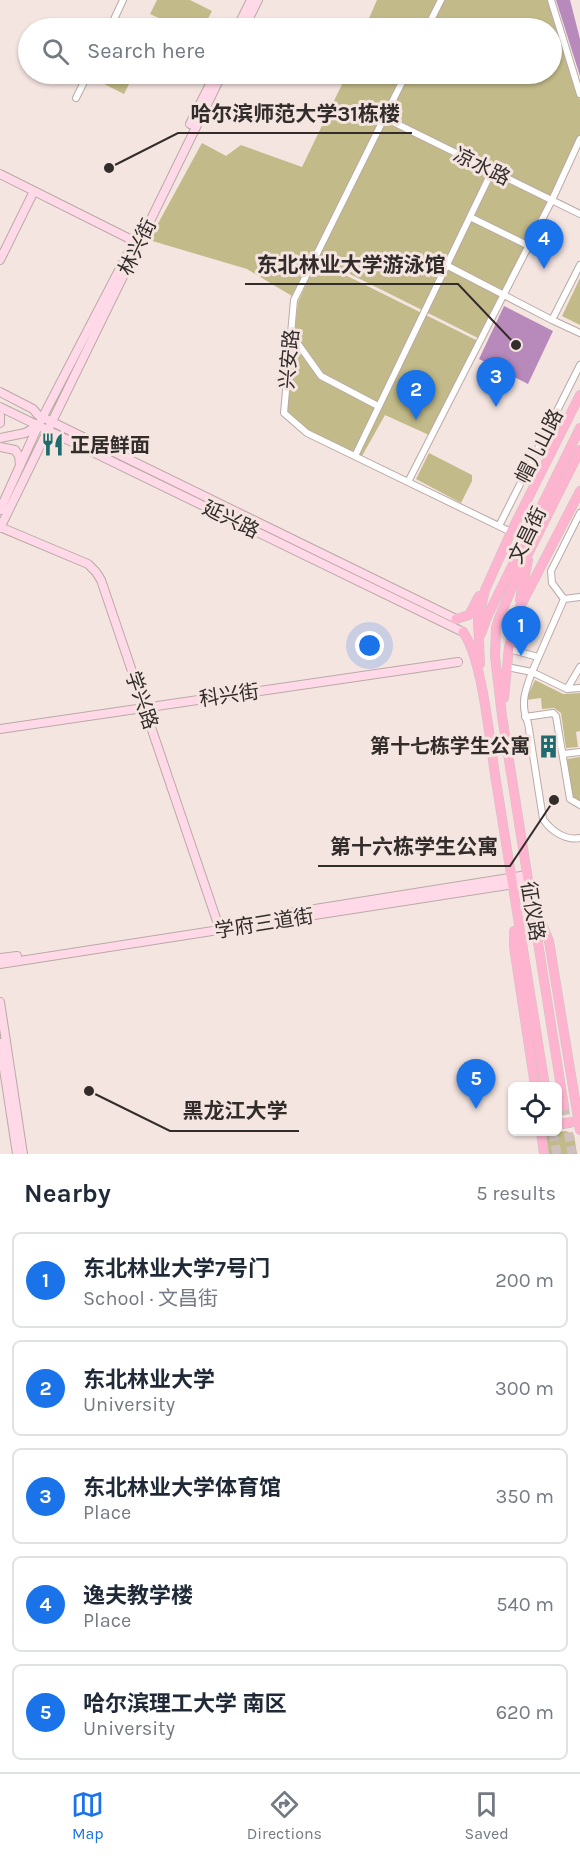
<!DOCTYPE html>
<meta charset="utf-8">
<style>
:root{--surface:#fff;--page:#f2f2f3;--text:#1f2937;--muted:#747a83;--line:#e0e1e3;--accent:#1a73e8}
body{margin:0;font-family:Karla,"Noto Sans SC",sans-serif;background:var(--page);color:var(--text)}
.controls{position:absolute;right:18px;bottom:18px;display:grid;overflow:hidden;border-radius:9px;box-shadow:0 2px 4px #0004}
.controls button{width:54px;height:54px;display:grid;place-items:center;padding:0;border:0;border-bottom:2px solid var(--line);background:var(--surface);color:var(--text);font:30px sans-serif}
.you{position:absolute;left:370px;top:646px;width:21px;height:21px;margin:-15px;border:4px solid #fff;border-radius:50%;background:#1a73e8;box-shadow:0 0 0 9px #1a73e833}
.badge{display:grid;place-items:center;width:39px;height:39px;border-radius:50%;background:var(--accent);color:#fff;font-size:20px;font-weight:700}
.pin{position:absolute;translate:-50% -50px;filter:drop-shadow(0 2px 3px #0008)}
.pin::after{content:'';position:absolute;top:32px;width:21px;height:18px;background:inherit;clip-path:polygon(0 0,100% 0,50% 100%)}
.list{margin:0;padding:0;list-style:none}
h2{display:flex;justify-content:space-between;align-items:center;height:78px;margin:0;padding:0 24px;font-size:26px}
h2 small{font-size:20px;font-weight:400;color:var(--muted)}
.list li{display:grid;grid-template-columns:39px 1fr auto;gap:18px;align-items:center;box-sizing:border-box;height:96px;margin:0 12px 12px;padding:0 12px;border:2px solid var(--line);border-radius:9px}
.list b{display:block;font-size:22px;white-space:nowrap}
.list p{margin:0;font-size:20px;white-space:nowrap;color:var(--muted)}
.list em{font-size:20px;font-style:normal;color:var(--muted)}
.icon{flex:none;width:33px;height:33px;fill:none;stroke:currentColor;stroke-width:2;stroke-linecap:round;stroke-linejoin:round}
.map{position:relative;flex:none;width:580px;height:1154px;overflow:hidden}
.search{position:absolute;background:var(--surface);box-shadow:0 2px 4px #0004;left:18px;right:18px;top:18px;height:66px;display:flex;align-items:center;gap:15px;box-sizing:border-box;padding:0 21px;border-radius:33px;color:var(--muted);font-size:22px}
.sheet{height:618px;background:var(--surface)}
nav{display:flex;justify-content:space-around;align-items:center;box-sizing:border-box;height:84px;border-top:2px solid var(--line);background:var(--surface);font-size:16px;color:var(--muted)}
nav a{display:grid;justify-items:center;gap:3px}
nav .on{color:var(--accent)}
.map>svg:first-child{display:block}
.green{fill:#c2ba89}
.water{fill:#b889bb}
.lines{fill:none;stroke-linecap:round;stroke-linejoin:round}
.primary-tunnel{stroke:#cec0bd;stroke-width:9;stroke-dasharray:9 4.5;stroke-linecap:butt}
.street-casing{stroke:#b9aaa7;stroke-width:8}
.secondary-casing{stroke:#b9aaa7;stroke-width:10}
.primary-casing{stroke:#cac8c8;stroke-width:10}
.street{stroke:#fff;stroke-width:6}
.secondary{stroke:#ffd9e7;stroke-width:8}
.primary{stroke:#feb3ce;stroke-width:9}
.labels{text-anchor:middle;stroke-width:6;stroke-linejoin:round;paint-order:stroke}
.street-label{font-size:20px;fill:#322c2b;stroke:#f5e5e1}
.poi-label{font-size:20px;font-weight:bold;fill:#322c2b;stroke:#f5e5e1;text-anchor:start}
.leader{fill:none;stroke:#322c2b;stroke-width:2}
.callout-dot{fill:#322c2b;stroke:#f5e5e1;stroke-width:2}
.callout-label{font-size:21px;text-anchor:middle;font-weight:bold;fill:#322c2b;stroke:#f5e5e1;stroke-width:6;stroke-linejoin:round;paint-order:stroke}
</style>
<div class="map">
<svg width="580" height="1154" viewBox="0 0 580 1154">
<rect width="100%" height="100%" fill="#f5e5e1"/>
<path class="green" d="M157 0H190L212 11 203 28H181L150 14Z
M377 0H438L425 28H366L367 23Z
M444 0H549L580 100V135L551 198 387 118 408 74H552V28H430Z
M97 74H113L130 82 124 94 94 79Z
M347 74H403L292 296 247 269 149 240 202 143 226 156 241 145 302 167Z
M386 121 549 201 480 339 318 258Z
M317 261 478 341 429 435 385 415 362 456 309 431 286 412 298 302Z
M580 278V325L562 316Z
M429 453 472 475V481L461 503 416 479Z
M535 680 563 694 580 693V731L576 732 578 747 566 748 561 713 554 708 542 709 541 698 526 700Z
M580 757V801L572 797 567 759Z
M566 1131 574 1135 577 1154H548L545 1134Z"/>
<path class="water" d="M556 0H570L580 39V76Z
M504 306 553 331 528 384 479 359Z"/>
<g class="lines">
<path class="primary-tunnel" d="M564 1106 572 1154
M553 1132 557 1154"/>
<defs>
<path id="street" d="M551 0 580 94
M110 28 123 0
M427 28 441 0
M406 74 294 300 284 413 307 433 511 532
M76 98 88 74
M385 118 580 214
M470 217 529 246
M446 265 552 320
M580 265 552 320 580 333
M291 334 321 376 378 406
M355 456 492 171
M408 482 552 200 580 139
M499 526 580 365
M580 597 564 599 532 672 567 689 580 688
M564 599 552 583 551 571 580 513
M509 649 538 657
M507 667 532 672C525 691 520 704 528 723L543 819C551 831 566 841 580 838
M567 689 580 667
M525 717 553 713 556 716 570 799 580 805
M563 754 580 752"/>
<path id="secondary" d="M237 28 251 0
M244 28 258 0
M190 124 215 74
M0 174 134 241
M0 260 34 191
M0 392 33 409 38 415 456 619
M0 407 463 632
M0 416V423
M0 438 25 433 38 426
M0 447 15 450 19 456 20 466
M0 510 38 426 130 249
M0 527 88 564 96 572 101 580 220 930
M0 528 222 74
M0 729 458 662
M290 913 527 875
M0 958 17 956
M0 964 528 882
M0 1002 23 1154
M0 1043 17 1154"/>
<path id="primary" d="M520 600 528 560
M456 619 469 615 479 596
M463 632C483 659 490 745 496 781 512 883 528 985 545 1086
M481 634 487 617 580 428
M480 664 478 620 485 590 512 530 580 395
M504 698 509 647 519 609 580 491
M537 912 549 941 580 1130
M514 931V947L535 1086
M564 1106 502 716 495 656 496 628 499 618 518 574 580 450
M558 1124 579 1121
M541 1132 544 1154"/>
</defs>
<use href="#street" class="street-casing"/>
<use href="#secondary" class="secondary-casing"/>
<use href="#primary" class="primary-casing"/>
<use href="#street" class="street"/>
<use href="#secondary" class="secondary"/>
<use href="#primary" class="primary"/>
</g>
<defs>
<symbol id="restaurant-bare" viewBox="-9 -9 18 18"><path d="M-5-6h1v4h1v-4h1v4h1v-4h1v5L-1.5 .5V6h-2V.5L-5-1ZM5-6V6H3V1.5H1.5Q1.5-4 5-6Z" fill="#1e6a6f" stroke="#f5e5e1" stroke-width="2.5" paint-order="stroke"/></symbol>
<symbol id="building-bare" viewBox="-9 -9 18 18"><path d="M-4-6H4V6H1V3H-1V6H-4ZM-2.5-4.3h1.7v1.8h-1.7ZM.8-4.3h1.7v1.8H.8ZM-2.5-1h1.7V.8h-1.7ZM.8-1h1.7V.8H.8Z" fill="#1e6a6f" stroke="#f5e5e1" stroke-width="2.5" paint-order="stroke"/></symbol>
</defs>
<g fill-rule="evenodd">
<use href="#restaurant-bare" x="36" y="428" width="33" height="33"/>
<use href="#building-bare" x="532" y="730" width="33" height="33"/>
</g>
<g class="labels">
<g class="street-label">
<text transform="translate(482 166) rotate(26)" y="7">凉水路</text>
<text transform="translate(137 247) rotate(-64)" y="7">林兴街</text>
<text transform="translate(289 359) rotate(-85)" y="7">兴安路</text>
<text transform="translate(539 446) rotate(-63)" y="7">帽儿山路</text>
<text transform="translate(231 519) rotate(26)" y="7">延兴路</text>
<text transform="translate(527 535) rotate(-64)" y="7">文昌街</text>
<text transform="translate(229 695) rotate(-8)" y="7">科兴街</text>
<text transform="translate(142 700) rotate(71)" y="7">学兴路</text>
<text transform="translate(533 911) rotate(81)" y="7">征仪路</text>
<text transform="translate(264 923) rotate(-9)" y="7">学府三道街</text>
</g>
<g class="poi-label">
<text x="70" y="452">正居鲜面</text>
<text x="530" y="753" text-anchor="end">第十七栋学生公寓</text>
</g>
</g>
<path class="leader" d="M109 168L178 133H412M516 345L458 284H245M554 800L510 866H318M89 1091L170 1131H299"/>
<g class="callout-dot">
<circle cx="109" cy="168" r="6"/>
<circle cx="516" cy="345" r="6"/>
<circle cx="554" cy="800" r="6"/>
<circle cx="89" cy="1091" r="6"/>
</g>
<g class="callout-label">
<text x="295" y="121">哈尔滨师范大学31栋楼</text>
<text x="351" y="272">东北林业大学游泳馆</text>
<text x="414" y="854">第十六栋学生公寓</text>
<text x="235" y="1118">黑龙江大学</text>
</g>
</svg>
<div class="controls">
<button><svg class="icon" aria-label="locate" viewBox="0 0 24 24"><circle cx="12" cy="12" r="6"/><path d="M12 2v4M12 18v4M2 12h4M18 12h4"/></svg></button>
</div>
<div class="you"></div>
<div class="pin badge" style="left:521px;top:656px">1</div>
<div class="pin badge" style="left:416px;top:420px">2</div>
<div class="pin badge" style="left:496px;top:407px">3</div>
<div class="pin badge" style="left:544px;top:269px">4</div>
<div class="pin badge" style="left:476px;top:1109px">5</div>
<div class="search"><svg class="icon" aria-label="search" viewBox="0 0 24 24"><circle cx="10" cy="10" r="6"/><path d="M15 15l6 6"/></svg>Search here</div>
</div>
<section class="sheet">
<h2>Nearby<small>5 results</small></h2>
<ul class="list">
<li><span class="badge">1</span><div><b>东北林业大学7号门</b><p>School · 文昌街</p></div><em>200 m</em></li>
<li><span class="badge">2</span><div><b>东北林业大学</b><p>University</p></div><em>300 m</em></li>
<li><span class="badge">3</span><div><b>东北林业大学体育馆</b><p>Place</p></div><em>350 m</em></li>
<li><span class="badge">4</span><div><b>逸夫教学楼</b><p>Place</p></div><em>540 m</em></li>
<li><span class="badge">5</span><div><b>哈尔滨理工大学 南区</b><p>University</p></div><em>620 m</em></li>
</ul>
</section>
<nav>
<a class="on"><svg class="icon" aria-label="map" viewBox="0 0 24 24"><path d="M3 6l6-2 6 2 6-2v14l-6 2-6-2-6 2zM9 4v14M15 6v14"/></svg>Map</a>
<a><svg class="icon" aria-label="directions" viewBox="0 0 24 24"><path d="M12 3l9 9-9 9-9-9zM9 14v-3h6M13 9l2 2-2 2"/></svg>Directions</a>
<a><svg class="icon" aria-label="saved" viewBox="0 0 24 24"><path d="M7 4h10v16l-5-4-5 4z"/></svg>Saved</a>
</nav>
